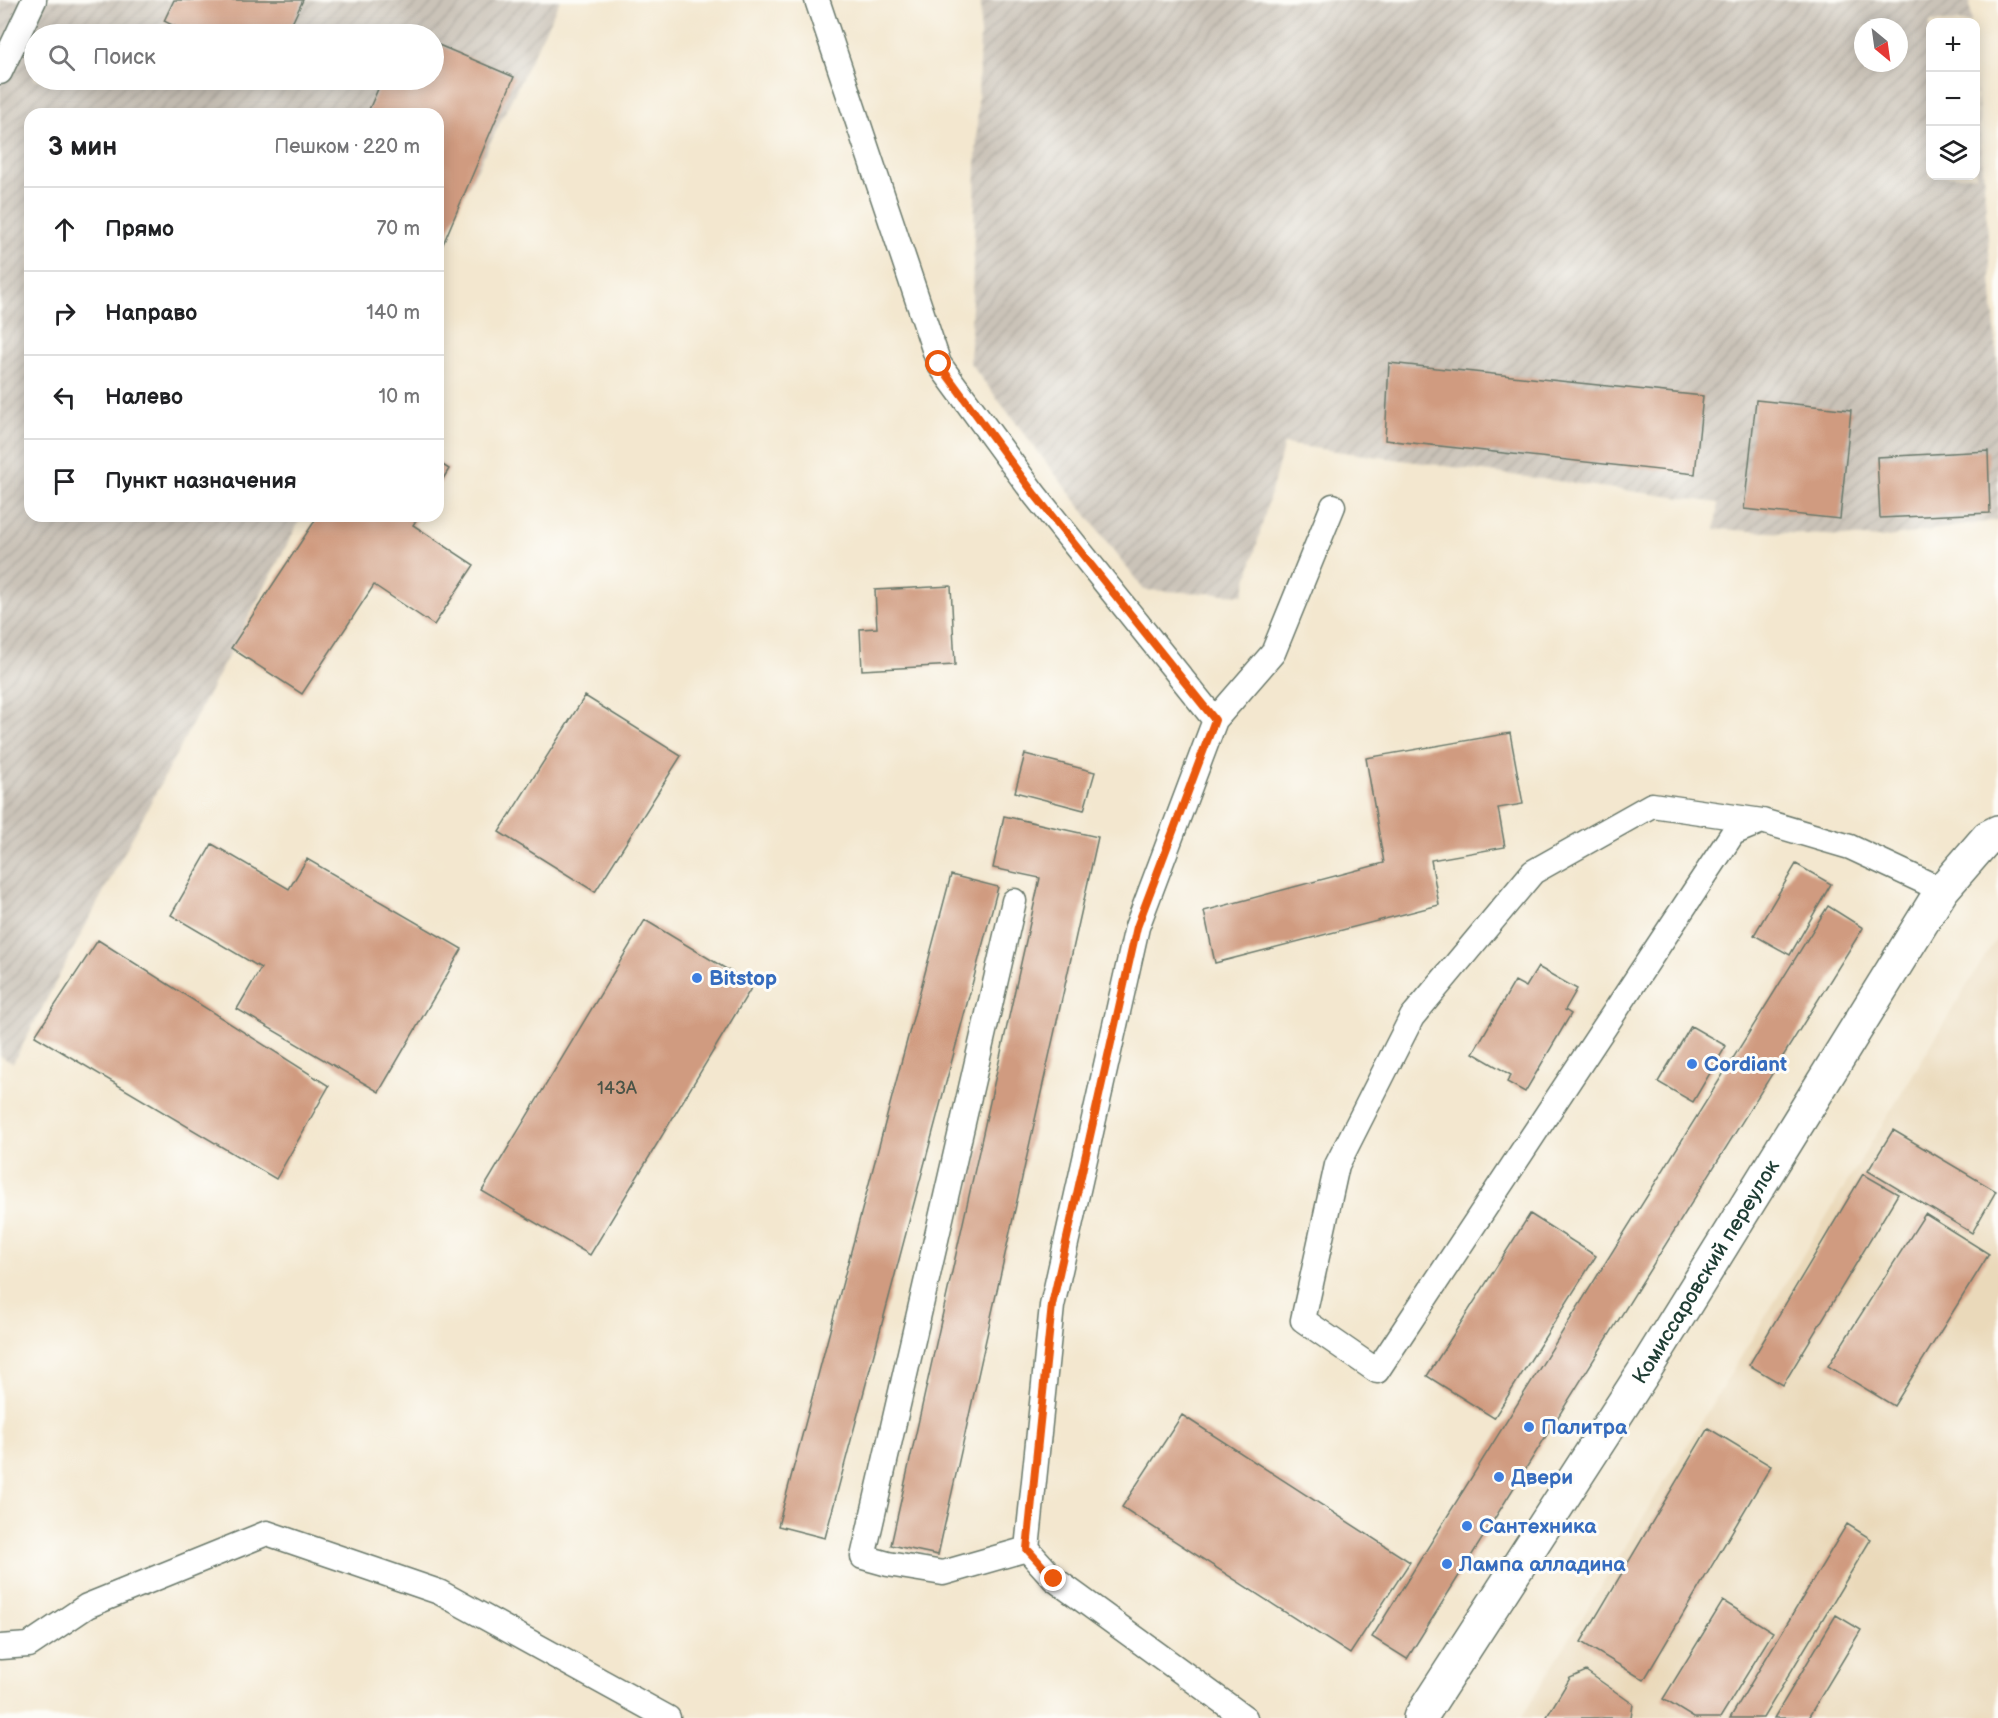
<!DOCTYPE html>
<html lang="ru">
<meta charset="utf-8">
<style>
:root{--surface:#fff;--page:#f2f2f2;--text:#202124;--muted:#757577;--line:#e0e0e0}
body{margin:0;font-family:"Balsamiq Sans",sans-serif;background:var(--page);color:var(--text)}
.controls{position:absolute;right:18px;top:18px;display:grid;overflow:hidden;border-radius:12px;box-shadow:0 3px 15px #0003}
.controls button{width:54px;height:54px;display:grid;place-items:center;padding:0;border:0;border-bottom:2px solid var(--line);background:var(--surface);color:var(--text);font:30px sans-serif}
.compass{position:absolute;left:1854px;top:18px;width:54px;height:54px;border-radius:50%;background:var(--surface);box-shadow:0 3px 15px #0003;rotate:151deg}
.stop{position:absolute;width:18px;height:18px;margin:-14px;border:4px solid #ea580c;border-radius:50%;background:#fff}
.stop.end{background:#ea580c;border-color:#fff;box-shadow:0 2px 6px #0008}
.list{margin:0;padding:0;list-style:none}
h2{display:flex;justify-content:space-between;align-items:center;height:78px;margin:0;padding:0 24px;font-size:26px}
h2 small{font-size:20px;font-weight:400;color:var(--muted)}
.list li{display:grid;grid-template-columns:39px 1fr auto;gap:18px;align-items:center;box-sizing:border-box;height:84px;padding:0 24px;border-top:2px solid var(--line)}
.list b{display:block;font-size:22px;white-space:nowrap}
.list em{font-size:20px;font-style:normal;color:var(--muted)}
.icon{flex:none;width:33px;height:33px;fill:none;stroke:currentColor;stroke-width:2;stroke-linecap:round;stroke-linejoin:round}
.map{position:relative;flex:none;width:1998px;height:1718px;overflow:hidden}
.search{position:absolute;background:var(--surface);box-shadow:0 3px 15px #0003;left:24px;top:24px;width:420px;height:66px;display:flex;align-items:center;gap:15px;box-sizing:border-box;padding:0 21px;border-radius:33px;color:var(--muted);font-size:22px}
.panel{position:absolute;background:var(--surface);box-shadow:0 3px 15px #0003;left:24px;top:108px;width:420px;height:414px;border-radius:18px}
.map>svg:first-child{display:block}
.built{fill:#ead9ba}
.industrial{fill:url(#industrial-furrows);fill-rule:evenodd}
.building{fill:#d09b80}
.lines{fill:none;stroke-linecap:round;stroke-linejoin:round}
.service-casing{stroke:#69786a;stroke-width:27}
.primary-casing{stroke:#69786a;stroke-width:36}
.service{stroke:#fff;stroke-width:24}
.primary{stroke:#fff;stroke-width:33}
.route{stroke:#ea580c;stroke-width:8}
.shop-dot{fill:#3f7fe0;stroke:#fdfcf7;stroke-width:2}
.labels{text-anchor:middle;stroke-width:6;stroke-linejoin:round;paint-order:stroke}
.number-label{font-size:18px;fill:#4b5447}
.shop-label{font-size:21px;font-weight:bold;fill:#366cbe;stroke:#fdfcf7;text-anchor:start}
.street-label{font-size:21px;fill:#1f3d34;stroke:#fdfcf7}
</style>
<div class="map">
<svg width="1998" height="1718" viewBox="0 0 1998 1718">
<defs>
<pattern id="industrial-furrows" width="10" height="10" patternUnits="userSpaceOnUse" patternTransform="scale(1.5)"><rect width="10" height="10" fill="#cac3b8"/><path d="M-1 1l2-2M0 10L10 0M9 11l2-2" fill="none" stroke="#ada89f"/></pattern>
</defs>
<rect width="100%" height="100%" fill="#fdfcf7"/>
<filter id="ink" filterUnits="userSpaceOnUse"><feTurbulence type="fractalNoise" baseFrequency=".0167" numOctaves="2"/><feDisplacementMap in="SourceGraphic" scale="12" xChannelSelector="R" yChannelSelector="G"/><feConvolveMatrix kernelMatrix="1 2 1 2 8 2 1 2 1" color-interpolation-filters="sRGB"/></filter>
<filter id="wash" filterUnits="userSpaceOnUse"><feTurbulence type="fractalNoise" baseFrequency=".008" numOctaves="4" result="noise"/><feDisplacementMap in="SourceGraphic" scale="24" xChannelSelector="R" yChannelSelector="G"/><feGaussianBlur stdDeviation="1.35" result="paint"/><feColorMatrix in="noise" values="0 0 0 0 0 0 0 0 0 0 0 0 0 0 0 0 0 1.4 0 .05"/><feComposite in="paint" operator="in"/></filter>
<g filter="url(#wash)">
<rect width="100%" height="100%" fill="#f3e7cf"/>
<path class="built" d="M1998 937V1718H1521L1990 948Z"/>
<path class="industrial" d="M0 0H560L438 249V114H30V516H302L13 1063 0 1056ZM34 34H434V80H34Z
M981 0H1970L1971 22H1930V176H1976V76L1998 370V520L1881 538 1715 529 1718 503 1284 444 1243 595 1144 590 970 363ZM1863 27H1899V63H1863Z"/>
<g id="blocks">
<path class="building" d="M174 0H303L287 34H190L164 21Z
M434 43 514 77 438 256V114H367L382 80H434Z
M1389 363 1703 396 1695 474 1385 440Z
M1756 400 1851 410 1840 519 1744 509Z
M1988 451 1990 513 1880 518 1877 457Z
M438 462 449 469 438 487Z
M318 516H419L413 525 474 565 434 625 374 585 302 694 231 648Z
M951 586 955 665 862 670 860 629 877 628 875 590Z
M585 696 681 756 595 892 499 832Z
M1510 733 1523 804 1498 808 1505 847 1431 860 1439 905 1215 963 1204 911 1384 863 1366 758Z
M1025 754 1095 772 1084 810 1015 792Z
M1004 816 1098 837 938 1555 891 1545 1040 878 993 868Z
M212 844 289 889 307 859 462 949 379 1092 237 1009 261 968 171 915Z
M1796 864 1831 884 1790 955 1754 935Z
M951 875 998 887 825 1538 778 1526Z
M1828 906 1863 928 1407 1659 1372 1637Z
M645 920 753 985 590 1255 482 1191Z
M98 940 329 1086 276 1179 35 1036Z
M1538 967 1577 989 1565 1010 1571 1014 1525 1092 1507 1082 1511 1075 1473 1053 1515 981 1526 987Z
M1691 1026 1726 1046 1693 1102 1658 1082Z
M1893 1130 1996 1191 1972 1233 1868 1171Z
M1863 1174 1898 1194 1783 1385 1749 1365Z
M1530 1214 1596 1256 1494 1418 1427 1376Z
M1925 1214 1989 1254 1894 1406 1828 1366Z
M1182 1415 1410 1562 1350 1654 1122 1507Z
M1708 1428 1771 1466 1644 1680 1581 1642Z
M1847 1524 1871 1539 1763 1718H1730Z
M1723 1601 1773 1632 1720 1718H1694L1663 1699Z
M1836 1615 1861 1630 1808 1718H1774Z
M1586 1671 1633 1704 1631 1718H1546L1570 1678Z"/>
</g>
</g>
<g filter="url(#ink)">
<use href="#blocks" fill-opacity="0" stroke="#69786a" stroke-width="1.5"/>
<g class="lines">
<defs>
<path id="service" d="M817 0 939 364 1035 495 1215 720
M0 72 34 0
M1762 821 1652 805 1533 872 1412 1017 1337 1165 1303 1320 1377 1371 1733 833 1762 821 1850 847 1942 890
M1014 901 863 1557 888 1564 943 1573 1027 1549
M0 1647 29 1645 87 1606 267 1533 439 1592 668 1718
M1245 1718 1054 1579 1027 1549 1052 1306 1137 927 1215 720 1273 653 1333 506"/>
<g id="primary">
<path id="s1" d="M1420 1718 1643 1373 1942 890 1988 837 1998 832"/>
</g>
</defs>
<use href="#service" class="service-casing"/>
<use href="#primary" class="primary-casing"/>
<use href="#service" class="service"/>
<use href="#primary" class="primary"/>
</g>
</g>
<g class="lines" filter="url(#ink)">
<path class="route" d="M939 364 1035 495 1215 720 1137 927 1052 1305 1027 1549 1054 1579"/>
</g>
<g class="shop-dot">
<circle cx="697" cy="978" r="6"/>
<circle cx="1692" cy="1064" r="6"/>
<circle cx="1529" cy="1427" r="6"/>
<circle cx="1499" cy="1477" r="6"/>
<circle cx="1467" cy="1526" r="6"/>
<circle cx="1447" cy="1564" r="6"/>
</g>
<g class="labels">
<g class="number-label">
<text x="617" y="1094">143А</text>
</g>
<g class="shop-label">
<text x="709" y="985">Bitstop</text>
<text x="1704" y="1071">Cordiant</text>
<text x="1541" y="1434">Палитра</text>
<text x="1511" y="1484">Двери</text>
<text x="1479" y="1533">Сантехника</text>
<text x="1459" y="1571">Лампа алладина</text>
</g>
<g class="street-label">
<text dy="7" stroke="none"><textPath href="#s1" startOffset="530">Комиссаровский переулок</textPath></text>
</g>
</g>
</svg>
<div class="controls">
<button>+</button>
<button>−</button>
<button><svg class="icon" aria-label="layers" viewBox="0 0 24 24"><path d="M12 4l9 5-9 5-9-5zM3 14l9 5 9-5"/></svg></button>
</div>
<svg class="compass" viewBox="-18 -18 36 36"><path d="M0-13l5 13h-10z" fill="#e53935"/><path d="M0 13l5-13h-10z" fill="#757577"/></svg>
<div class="stop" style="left:939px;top:364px"></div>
<div class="stop end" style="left:1054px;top:1579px"></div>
<div class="search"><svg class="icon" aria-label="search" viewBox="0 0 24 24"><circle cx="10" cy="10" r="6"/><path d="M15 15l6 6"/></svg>Поиск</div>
<section class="panel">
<h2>3 мин<small>Пешком · 220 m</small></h2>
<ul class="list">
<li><svg class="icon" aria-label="ahead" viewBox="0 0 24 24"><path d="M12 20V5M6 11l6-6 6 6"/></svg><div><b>Прямо</b></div><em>70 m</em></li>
<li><svg class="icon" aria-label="right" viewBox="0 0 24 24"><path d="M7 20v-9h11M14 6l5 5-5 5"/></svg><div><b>Направо</b></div><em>140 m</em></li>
<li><svg class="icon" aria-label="left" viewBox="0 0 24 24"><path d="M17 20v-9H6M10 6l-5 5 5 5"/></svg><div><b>Налево</b></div><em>10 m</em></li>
<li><svg class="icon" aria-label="arrive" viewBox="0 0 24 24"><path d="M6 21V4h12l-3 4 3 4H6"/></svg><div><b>Пункт назначения</b></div></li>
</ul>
</section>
</div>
